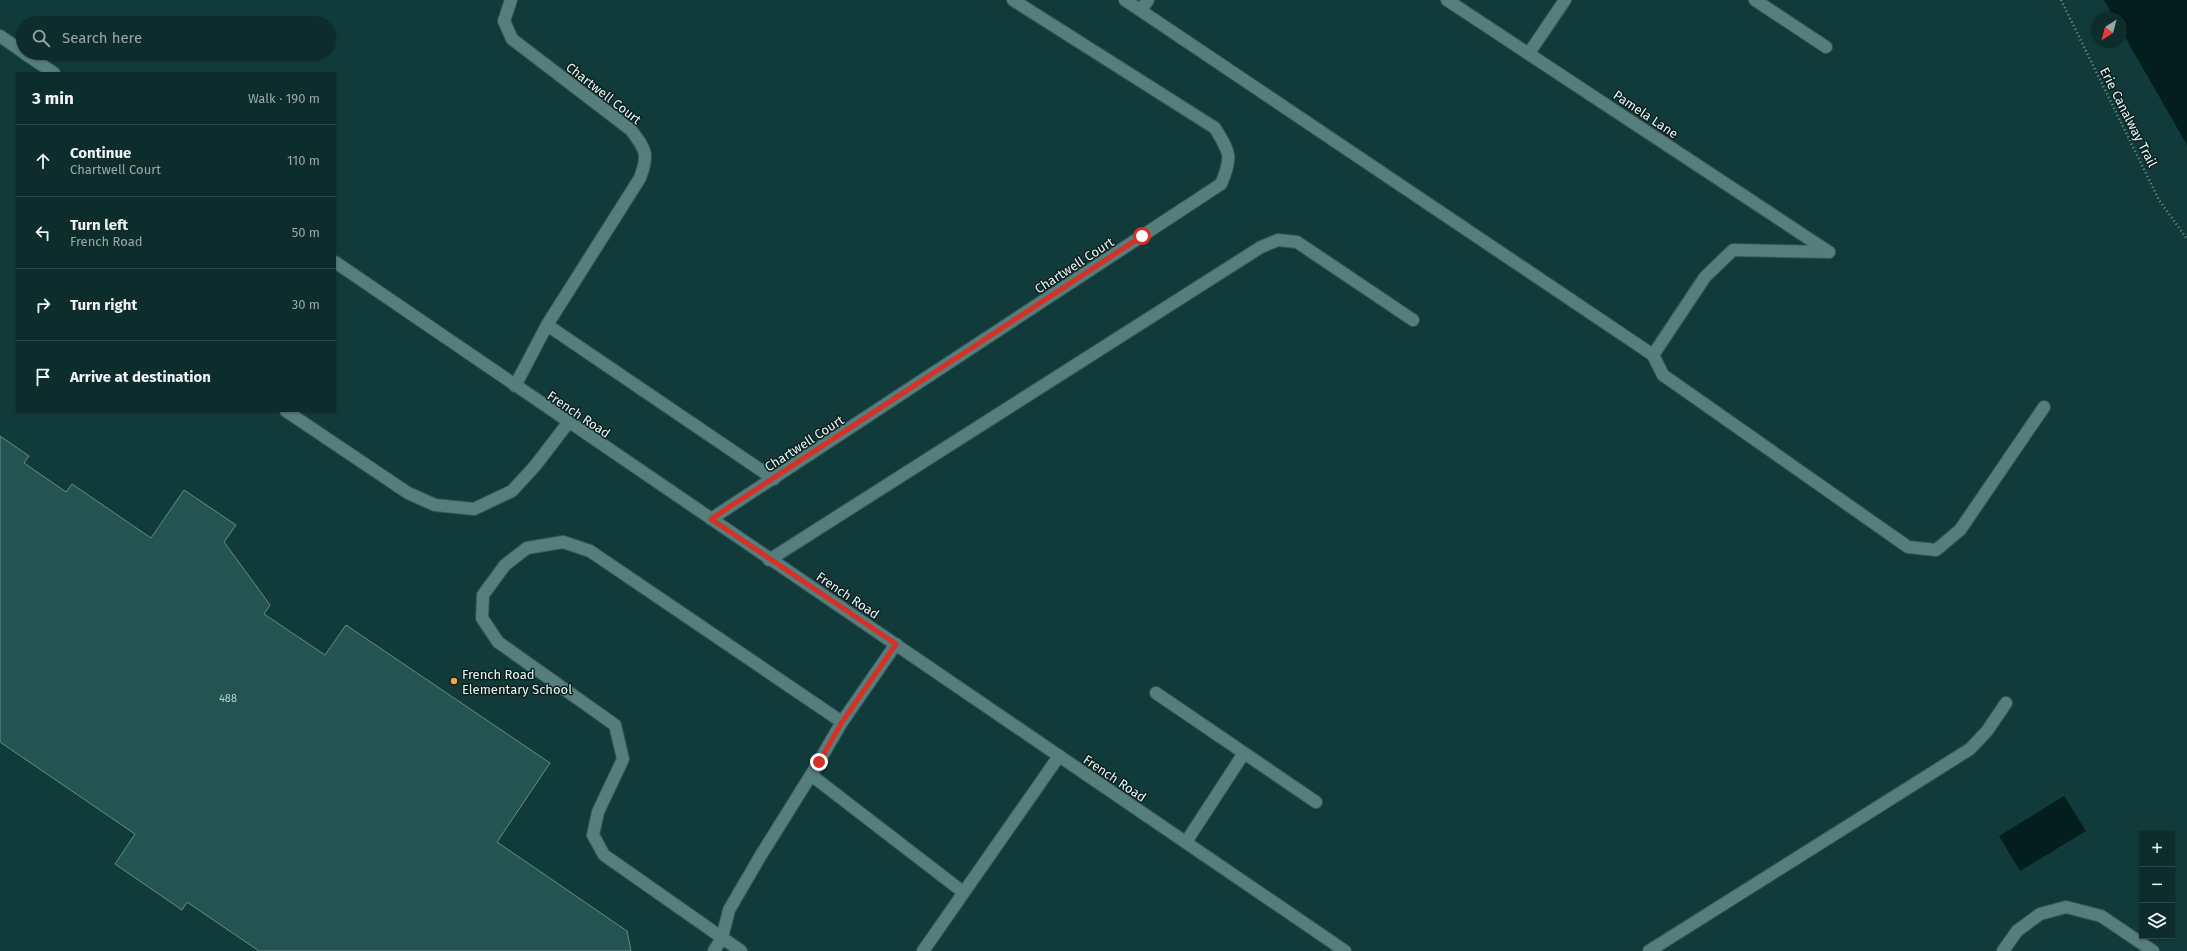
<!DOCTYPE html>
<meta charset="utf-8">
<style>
:root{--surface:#0d2c2c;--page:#1b3838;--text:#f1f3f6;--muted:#9aa7a9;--line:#2d4848}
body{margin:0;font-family:"Fira Sans",sans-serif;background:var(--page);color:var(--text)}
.controls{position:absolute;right:12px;bottom:12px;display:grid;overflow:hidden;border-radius:0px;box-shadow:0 1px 3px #0004}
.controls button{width:36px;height:36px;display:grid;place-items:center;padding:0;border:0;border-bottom:1px solid var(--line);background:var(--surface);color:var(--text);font:20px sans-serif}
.compass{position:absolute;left:2091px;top:12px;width:36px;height:36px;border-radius:50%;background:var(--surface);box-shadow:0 1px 3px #0004;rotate:216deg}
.stop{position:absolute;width:12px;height:12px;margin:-9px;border:3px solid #d93025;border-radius:50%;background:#fff}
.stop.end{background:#d93025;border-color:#fff;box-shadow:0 1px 4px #0008}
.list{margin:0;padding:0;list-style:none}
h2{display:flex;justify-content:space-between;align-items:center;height:52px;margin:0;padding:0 16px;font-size:17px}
h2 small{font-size:13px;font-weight:400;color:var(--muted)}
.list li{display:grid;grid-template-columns:26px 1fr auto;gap:12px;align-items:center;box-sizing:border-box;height:72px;padding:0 16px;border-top:1px solid var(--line)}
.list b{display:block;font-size:15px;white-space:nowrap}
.list p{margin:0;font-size:13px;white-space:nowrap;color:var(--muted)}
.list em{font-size:13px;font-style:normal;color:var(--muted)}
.icon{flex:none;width:22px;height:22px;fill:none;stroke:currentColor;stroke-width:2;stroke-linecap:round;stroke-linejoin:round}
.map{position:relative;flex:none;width:2187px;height:951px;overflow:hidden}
.search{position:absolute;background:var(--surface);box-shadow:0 1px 3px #0004;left:16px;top:16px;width:320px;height:44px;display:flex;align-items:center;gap:10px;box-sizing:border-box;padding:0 14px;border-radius:22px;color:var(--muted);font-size:15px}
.panel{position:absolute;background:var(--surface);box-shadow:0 1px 3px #0004;left:16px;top:72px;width:320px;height:340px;border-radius:0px}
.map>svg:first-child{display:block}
.water{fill:#041d1d}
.building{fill:#245452;stroke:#638d8b}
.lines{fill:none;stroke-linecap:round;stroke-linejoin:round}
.service-casing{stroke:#375554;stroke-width:14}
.minor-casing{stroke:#375554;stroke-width:14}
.tertiary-casing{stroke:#375554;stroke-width:14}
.path{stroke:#749593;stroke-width:2.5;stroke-dasharray:1 3;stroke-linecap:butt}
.service{stroke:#557e7d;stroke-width:12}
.minor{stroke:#557e7d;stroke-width:12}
.tertiary{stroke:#557e7d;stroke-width:12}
.route{stroke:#d93025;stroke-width:5}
.poi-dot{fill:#f5a345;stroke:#0e1f1e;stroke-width:1.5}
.labels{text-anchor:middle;stroke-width:3;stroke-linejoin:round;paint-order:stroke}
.number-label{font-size:11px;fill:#b4d0ce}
.street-label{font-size:13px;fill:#e4faf8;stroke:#0e1f1e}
.poi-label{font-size:13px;fill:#e4faf8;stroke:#0e1f1e;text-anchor:start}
</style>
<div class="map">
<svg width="2187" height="951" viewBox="0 0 2187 951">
<rect width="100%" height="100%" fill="#113b3a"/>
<path class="water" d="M2104 0H2187V145L2121 30V18H2114Z
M2064 796 2086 831 2020 871 1999 836Z"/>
<path class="building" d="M0 436 29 456 24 463 66 492 72 484 151 538 184 490 236 525 224 542 270 605 264 614 325 655 346 625 550 763 497 842 627 931 631 951H259L187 902 182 910 115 864 135 834 0 742Z"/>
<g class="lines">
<defs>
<path id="service" d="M1125 0 1653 355 1705 277 1733 250 1829 252
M1755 0 1826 47
M1141 10 1148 0
M1529 53 1565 0
M547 325 774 479
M1653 355 1663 375 1908 547 1936 550 1960 530 2044 407
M286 411 408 493 435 505 474 509 512 491 535 466 568 423
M769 560 1261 247 1278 240 1297 242 1413 320
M1156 693 1316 802
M811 775 963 892
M1186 842 1244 753
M714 951 722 938 729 910 761 855 811 775 842 722 896 644
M741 951 604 855 593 835 598 812 623 759 615 725 498 642 482 618 483 595 505 565 527 548 563 542 590 551 842 722
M923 951 1059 756
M1649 951 1970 749 1987 731 2006 703"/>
<path id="minor" d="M511 0 504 21 512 39 631 130C646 150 649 154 640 178L547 325 515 386
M1447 0 1829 252
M711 519 1221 184C1233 156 1230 153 1215 128L1013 0
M2003 951 2017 931 2040 914 2066 907 2101 916 2153 951"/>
<path id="tertiary" d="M0 36 23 52
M24 53 54 73
M335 262 1345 951"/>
</defs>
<use href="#service" class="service-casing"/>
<use href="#minor" class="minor-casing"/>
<use href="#tertiary" class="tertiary-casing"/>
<path class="path" d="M2061 0 2159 200 2187 239"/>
<use href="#service" class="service"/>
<use href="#minor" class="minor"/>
<use href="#tertiary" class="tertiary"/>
</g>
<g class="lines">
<path class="route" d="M819 762 842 722 896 644 711 519 1142 236"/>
</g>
<circle class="poi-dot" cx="454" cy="681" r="4"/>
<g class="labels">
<g class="number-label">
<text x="228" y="702">488</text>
</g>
<g class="street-label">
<text transform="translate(604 93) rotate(38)" y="5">Chartwell Court</text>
<text transform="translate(1646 114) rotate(34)" y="5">Pamela Lane</text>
<text transform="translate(2129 117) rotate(63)" y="5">Erie Canalway Trail</text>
<text transform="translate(1074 265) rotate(-33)" y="5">Chartwell Court</text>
<text transform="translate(579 414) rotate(34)" y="5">French Road</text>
<text transform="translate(804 443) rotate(-33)" y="5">Chartwell Court</text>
<text transform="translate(848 595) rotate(34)" y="5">French Road</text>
<text transform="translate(1115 778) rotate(34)" y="5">French Road</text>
</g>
<g class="poi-label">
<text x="462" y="679">French Road<tspan x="462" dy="15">Elementary School</tspan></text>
</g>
</g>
</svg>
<div class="controls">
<button>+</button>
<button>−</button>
<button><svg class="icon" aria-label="layers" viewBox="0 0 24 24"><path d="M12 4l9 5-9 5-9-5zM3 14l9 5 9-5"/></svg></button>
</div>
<svg class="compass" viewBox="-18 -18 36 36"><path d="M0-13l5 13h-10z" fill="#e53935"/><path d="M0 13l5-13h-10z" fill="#9aa7a9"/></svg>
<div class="stop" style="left:1142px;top:236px"></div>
<div class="stop end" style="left:819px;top:762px"></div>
<div class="search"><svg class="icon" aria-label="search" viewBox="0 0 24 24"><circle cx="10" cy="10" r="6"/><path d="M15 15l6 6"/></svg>Search here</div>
<section class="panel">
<h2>3 min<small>Walk · 190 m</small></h2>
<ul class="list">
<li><svg class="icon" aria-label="ahead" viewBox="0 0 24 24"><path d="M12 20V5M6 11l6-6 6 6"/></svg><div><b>Continue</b><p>Chartwell Court</p></div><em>110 m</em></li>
<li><svg class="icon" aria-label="left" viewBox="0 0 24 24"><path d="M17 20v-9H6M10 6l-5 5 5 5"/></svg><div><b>Turn left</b><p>French Road</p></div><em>50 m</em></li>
<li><svg class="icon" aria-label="right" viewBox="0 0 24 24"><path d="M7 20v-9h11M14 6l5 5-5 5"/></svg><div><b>Turn right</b></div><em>30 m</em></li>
<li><svg class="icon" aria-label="arrive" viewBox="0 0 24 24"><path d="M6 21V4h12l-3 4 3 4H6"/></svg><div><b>Arrive at destination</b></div></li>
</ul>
</section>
</div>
